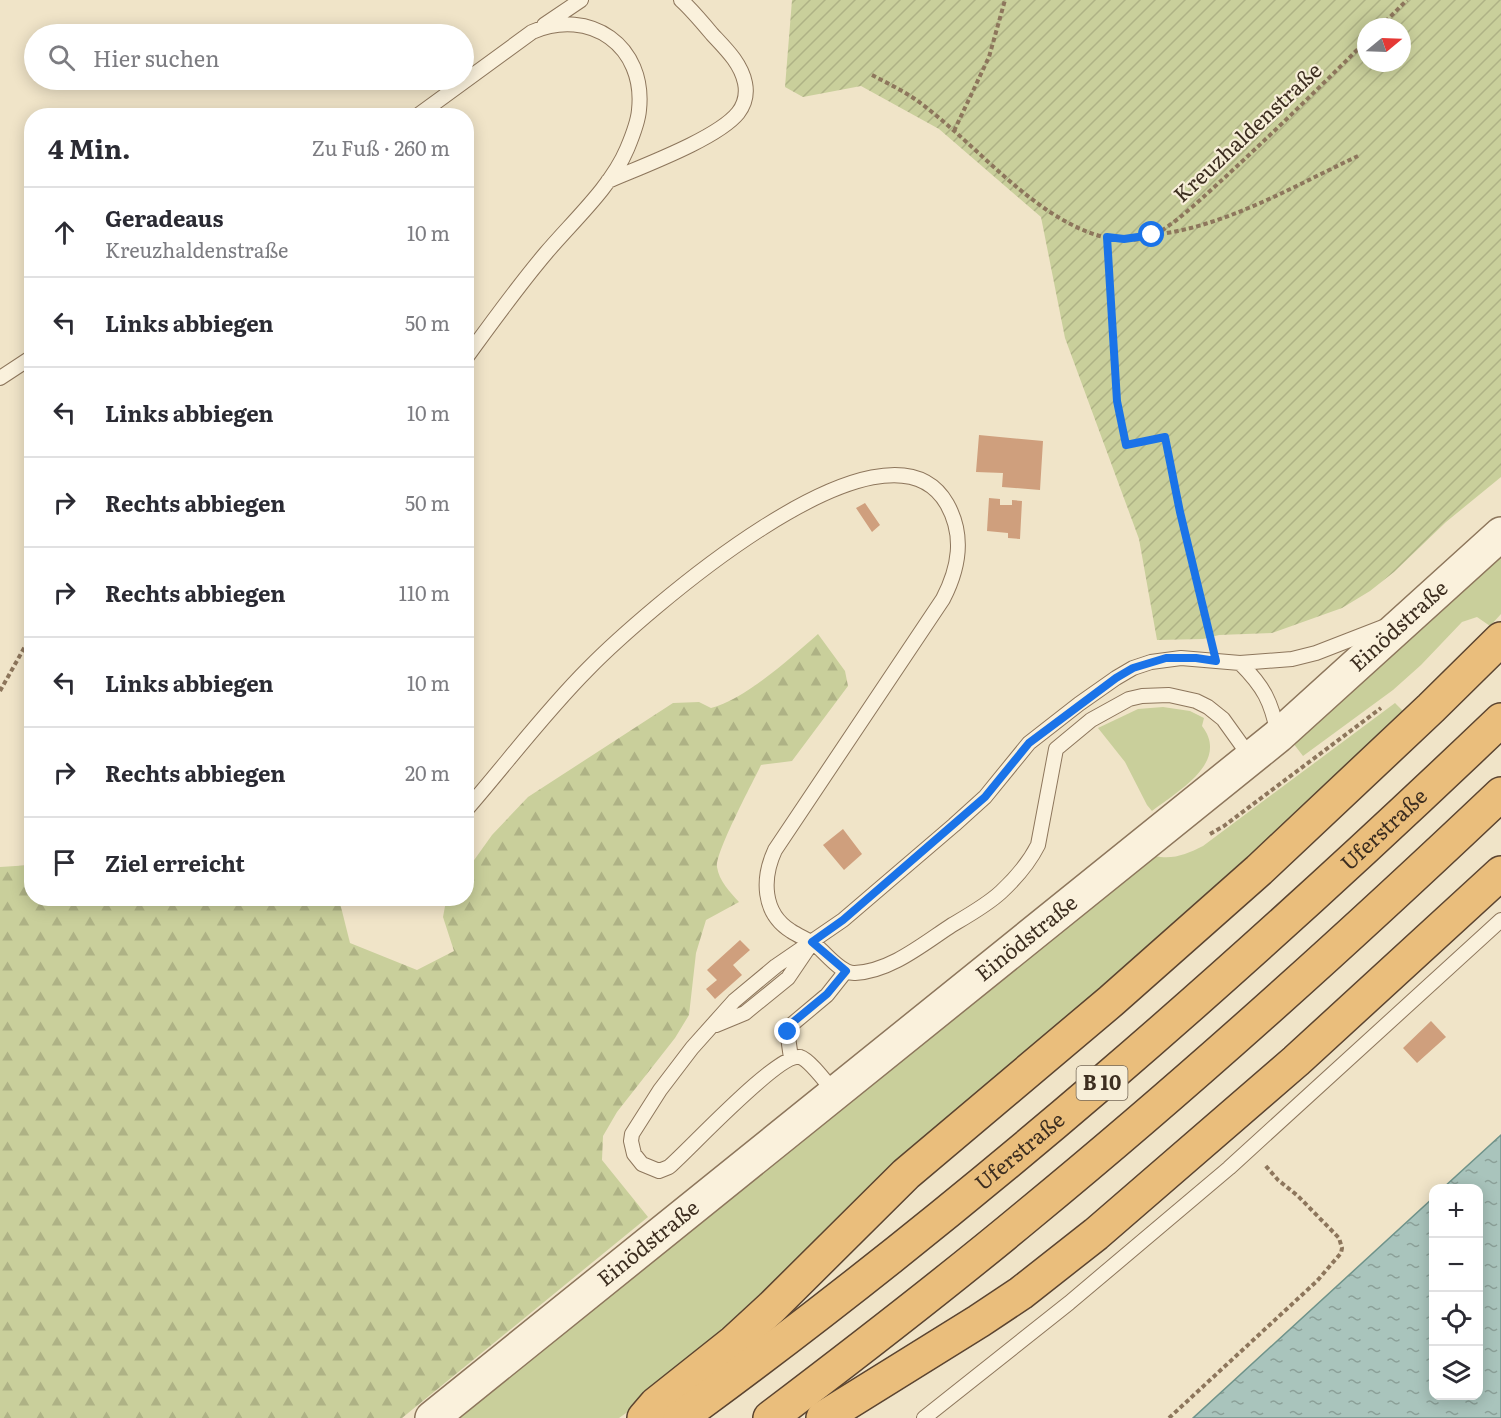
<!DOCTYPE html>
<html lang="de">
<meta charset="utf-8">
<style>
:root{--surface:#fff;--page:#f7f7f7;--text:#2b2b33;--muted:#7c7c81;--line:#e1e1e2}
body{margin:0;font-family:Literata,serif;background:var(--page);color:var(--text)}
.controls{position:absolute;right:18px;bottom:18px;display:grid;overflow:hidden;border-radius:12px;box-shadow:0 3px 15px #0003}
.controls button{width:54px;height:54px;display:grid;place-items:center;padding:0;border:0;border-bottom:2px solid var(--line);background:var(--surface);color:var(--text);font:30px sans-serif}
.compass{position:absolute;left:1357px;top:18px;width:54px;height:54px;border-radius:50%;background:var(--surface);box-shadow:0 3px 15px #0003;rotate:71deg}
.stop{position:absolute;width:18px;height:18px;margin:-14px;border:4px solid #1a73e8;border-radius:50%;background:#fff}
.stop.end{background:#1a73e8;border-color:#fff;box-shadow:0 2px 6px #0008}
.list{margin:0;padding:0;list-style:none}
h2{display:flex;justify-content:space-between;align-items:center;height:78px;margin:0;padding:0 24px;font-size:26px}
h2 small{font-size:20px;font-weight:400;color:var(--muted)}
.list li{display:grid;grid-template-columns:39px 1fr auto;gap:18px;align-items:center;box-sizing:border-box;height:90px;padding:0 24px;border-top:2px solid var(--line)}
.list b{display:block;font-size:22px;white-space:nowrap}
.list p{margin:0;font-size:20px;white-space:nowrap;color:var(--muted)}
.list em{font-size:20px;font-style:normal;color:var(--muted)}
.icon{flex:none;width:33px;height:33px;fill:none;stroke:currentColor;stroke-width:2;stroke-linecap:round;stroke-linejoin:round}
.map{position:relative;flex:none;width:1501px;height:1418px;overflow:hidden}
.search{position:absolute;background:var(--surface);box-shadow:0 3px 15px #0003;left:24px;top:24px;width:450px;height:66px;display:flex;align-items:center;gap:15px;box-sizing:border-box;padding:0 21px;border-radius:33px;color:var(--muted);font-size:22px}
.panel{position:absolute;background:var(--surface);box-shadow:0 3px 15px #0003;left:24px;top:108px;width:450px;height:798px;border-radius:24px}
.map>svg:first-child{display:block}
.grass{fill:#c9cf9b}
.forest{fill:url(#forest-firs)}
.garden{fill:url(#garden-furrows);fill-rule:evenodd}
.water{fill:url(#water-ripples);stroke:#6f938a;stroke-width:1.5}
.building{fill:#cf9f7d}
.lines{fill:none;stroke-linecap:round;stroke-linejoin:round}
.service-casing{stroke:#8d765c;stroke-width:16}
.tertiary-casing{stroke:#8d765c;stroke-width:36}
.trunk-casing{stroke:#5b4430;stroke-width:36}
.path{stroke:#8d765c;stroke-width:4;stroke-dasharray:4.5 3;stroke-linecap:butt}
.service{stroke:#faf1dc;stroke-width:14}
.tertiary{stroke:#faf1dc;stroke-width:33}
.trunk{stroke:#eabe7c;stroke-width:33}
.route{stroke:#1a73e8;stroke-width:8}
.labels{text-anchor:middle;stroke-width:4.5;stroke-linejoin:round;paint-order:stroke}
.shield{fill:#f7eed8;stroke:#756857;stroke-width:1.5}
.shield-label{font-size:20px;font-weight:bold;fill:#3d2e20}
.street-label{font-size:21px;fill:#3d2e20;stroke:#f7eed8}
</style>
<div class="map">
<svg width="1501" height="1418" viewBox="0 0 1501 1418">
<defs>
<pattern id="forest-firs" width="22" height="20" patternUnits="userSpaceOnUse" patternTransform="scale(1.5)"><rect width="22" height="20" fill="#c9cf9b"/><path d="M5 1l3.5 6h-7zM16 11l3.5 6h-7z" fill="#aeb285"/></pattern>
<pattern id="garden-furrows" width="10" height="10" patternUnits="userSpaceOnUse" patternTransform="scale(1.5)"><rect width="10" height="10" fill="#c9cf9b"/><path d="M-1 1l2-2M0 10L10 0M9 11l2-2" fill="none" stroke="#aeb285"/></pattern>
<pattern id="water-ripples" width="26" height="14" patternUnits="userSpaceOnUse" patternTransform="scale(1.5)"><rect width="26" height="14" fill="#a9c4bc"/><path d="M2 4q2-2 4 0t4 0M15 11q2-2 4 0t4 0" fill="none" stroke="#8ba098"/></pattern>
</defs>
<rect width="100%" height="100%" fill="#f0e4c8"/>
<path class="grass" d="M1501 556V614L1490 626 1477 617 1462 622 1421 665 1393 690 1303 756 1293 743 1377 669Z
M1395 703 1406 714 783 1282 639 1404 619 1418H457L1155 856C1173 860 1187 854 1203 846Z
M1163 707 1190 711 1204 718 1202 726C1230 762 1178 791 1152 811L1147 805 1125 762 1098 728 1138 709Z"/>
<path class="forest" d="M818 634 845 671 848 686 792 761 761 765C753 782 715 853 717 867 719 881 730 892 739 902L706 920 696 953 689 1015 675 1038 617 1112 603 1136 602 1160 648 1217 402 1418H0V867L31 865 32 898 339 899 350 943 417 970 454 951 443 917 446 901 448 899 466 898 467 870 492 835 528 797 673 703 699 702 711 708C744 700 792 657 818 634Z"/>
<path class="garden" d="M792 0H1501V477L1446 522 1394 572 1370 591 1342 608 1272 633 1219 635 1203 639 1157 640 1139 539 1065 338 1041 217 939 129 861 86 803 97 785 87ZM1366 27H1402V63H1366Z"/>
<path class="water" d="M1501 1135V1418H1193L1433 1198 1434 1396H1478V1188H1443Z"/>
<path class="building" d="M979 435 1043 441 1040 490 1002 487 1003 473 976 472Z
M989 498 1000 499V505H1012V500L1022 501 1020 539 1008 538V533L987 531Z
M865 503 880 525 872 532 856 508Z
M843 829 862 854 844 870 823 845Z
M740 940 750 950 733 965 742 975 715 999 706 989 717 980 707 970Z
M1431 1021 1446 1037 1417 1063 1403 1048Z"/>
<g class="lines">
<defs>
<path id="service" d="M544 25 581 0
M417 116 532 32C590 7 646 46 639 110 638 123 632 137 627 149 611 187 573 221 546 253 518 286 492 322 466 358
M608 181C640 167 717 139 738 113 745 104 747 93 745 83 741 63 725 48 712 34 702 22 692 10 681 0
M0 378 32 357
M1240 663C1264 687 1271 701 1278 734
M466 810C507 763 544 713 588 669 638 618 886 397 947 504 965 536 959 568 943 599L775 850C762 878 762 913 791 931 800 937 810 940 818 947 827 955 842 974 855 973 891 971 923 944 952 925 969 915 987 905 1001 892 1016 878 1029 863 1038 845L1056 749 1091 720 1129 699 1142 696 1169 695 1196 701 1208 707 1223 719 1251 758
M716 1025 745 1013 788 978 809 947
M791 1058 788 1037 790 1026 827 995 846 971
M835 1093C828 1085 810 1060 800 1057 778 1053 690 1149 669 1167L659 1171 642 1164 634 1154 631 1141 632 1134 660 1090 692 1048 734 1001 776 966 843 920 954 825 985 797 1029 743 1079 704 1116 678 1133 668 1151 662 1181 658 1240 663 1292 659 1316 653 1383 627
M924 1418 1069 1303 1229 1168 1501 920"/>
<g id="tertiary">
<path id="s1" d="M432 1418 1278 736 1501 534"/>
</g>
<g id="trunk">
<path d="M644 1418 656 1404 734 1342 772 1307 906 1174 1111 1001 1259 870 1431 708 1501 639"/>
<path id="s2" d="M680 1418C971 1206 1241 968 1501 720"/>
<path d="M770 1418C857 1352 944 1285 1028 1215 1191 1081 1348 939 1501 794"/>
<path d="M823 1418 979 1321 1021 1293 1096 1234 1296 1061 1501 873"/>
</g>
</defs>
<use href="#service" class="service-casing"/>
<use href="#tertiary" class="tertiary-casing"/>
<use href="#trunk" class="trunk-casing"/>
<path class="path" d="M1380 27 1407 0
M872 75C889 84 908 93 923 105 965 137 1001 178 1044 208 1073 228 1114 249 1151 236 1173 227 1204 196 1222 180 1271 135 1319 88 1366 41
M954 131 989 57 1005 0
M1152 235C1223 228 1294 186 1358 156
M1107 237 1117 401 1126 445 1165 437 1170 455 1180 512 1210 639
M0 691 32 634
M1210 834 1224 826 1381 708
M1169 1418 1317 1281 1341 1253 1342 1248 1339 1238 1298 1196 1278 1180 1265 1165"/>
<use href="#service" class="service"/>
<use href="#tertiary" class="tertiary"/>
<use href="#trunk" class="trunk"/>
</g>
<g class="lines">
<path class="route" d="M788 1032 792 1023 827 994 846 971 812 942 843 920 985 797 1029 743 1116 678 1133 668 1166 658H1196L1216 661 1180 512 1165 437 1126 445 1117 401 1107 237 1124 239 1152 235"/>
</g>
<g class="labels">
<rect class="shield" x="1076.5" y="1066" width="51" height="34" rx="4.5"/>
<g class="shield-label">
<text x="1102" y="1090">B 10</text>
</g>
<g class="street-label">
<text transform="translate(1248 133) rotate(-43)" y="7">Kreuzhaldenstraße</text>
<text dy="7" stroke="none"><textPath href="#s1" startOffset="1250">Einödstraße</textPath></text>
<text dy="7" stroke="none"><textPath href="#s2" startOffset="918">Uferstraße</textPath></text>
<text dy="7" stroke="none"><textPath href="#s1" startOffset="764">Einödstraße</textPath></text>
<text dy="7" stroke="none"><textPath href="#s2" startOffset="432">Uferstraße</textPath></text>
<text dy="7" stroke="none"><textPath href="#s1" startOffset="278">Einödstraße</textPath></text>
</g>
</g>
</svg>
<div class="controls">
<button>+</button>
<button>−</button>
<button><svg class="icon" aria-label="locate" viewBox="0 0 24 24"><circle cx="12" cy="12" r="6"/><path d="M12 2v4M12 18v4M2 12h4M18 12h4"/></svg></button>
<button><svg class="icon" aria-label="layers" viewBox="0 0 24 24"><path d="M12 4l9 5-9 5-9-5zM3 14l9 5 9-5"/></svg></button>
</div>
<svg class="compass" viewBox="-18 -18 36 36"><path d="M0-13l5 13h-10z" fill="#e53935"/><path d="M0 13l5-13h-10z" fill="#7c7c81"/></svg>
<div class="stop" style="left:1152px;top:235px"></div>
<div class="stop end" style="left:788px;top:1032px"></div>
<div class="search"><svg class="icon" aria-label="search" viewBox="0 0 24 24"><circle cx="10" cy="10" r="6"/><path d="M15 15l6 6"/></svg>Hier suchen</div>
<section class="panel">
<h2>4 Min.<small>Zu Fuß · 260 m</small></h2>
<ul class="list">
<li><svg class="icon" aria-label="ahead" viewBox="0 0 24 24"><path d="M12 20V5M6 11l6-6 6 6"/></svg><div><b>Geradeaus</b><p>Kreuzhaldenstraße</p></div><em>10 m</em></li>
<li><svg class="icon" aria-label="left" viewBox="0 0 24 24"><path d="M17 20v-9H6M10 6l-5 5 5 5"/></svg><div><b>Links abbiegen</b></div><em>50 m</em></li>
<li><svg class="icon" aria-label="left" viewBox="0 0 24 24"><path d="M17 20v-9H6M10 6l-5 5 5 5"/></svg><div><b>Links abbiegen</b></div><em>10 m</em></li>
<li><svg class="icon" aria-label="right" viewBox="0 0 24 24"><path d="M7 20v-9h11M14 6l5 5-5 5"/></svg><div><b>Rechts abbiegen</b></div><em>50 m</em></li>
<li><svg class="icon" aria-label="right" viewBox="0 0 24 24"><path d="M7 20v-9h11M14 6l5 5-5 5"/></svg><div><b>Rechts abbiegen</b></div><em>110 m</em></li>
<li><svg class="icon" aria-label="left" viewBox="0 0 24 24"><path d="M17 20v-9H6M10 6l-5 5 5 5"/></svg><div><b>Links abbiegen</b></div><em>10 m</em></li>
<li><svg class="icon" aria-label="right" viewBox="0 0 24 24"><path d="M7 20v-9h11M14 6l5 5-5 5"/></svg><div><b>Rechts abbiegen</b></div><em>20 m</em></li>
<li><svg class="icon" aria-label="arrive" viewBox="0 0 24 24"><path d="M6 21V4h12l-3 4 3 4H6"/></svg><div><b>Ziel erreicht</b></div></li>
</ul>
</section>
</div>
